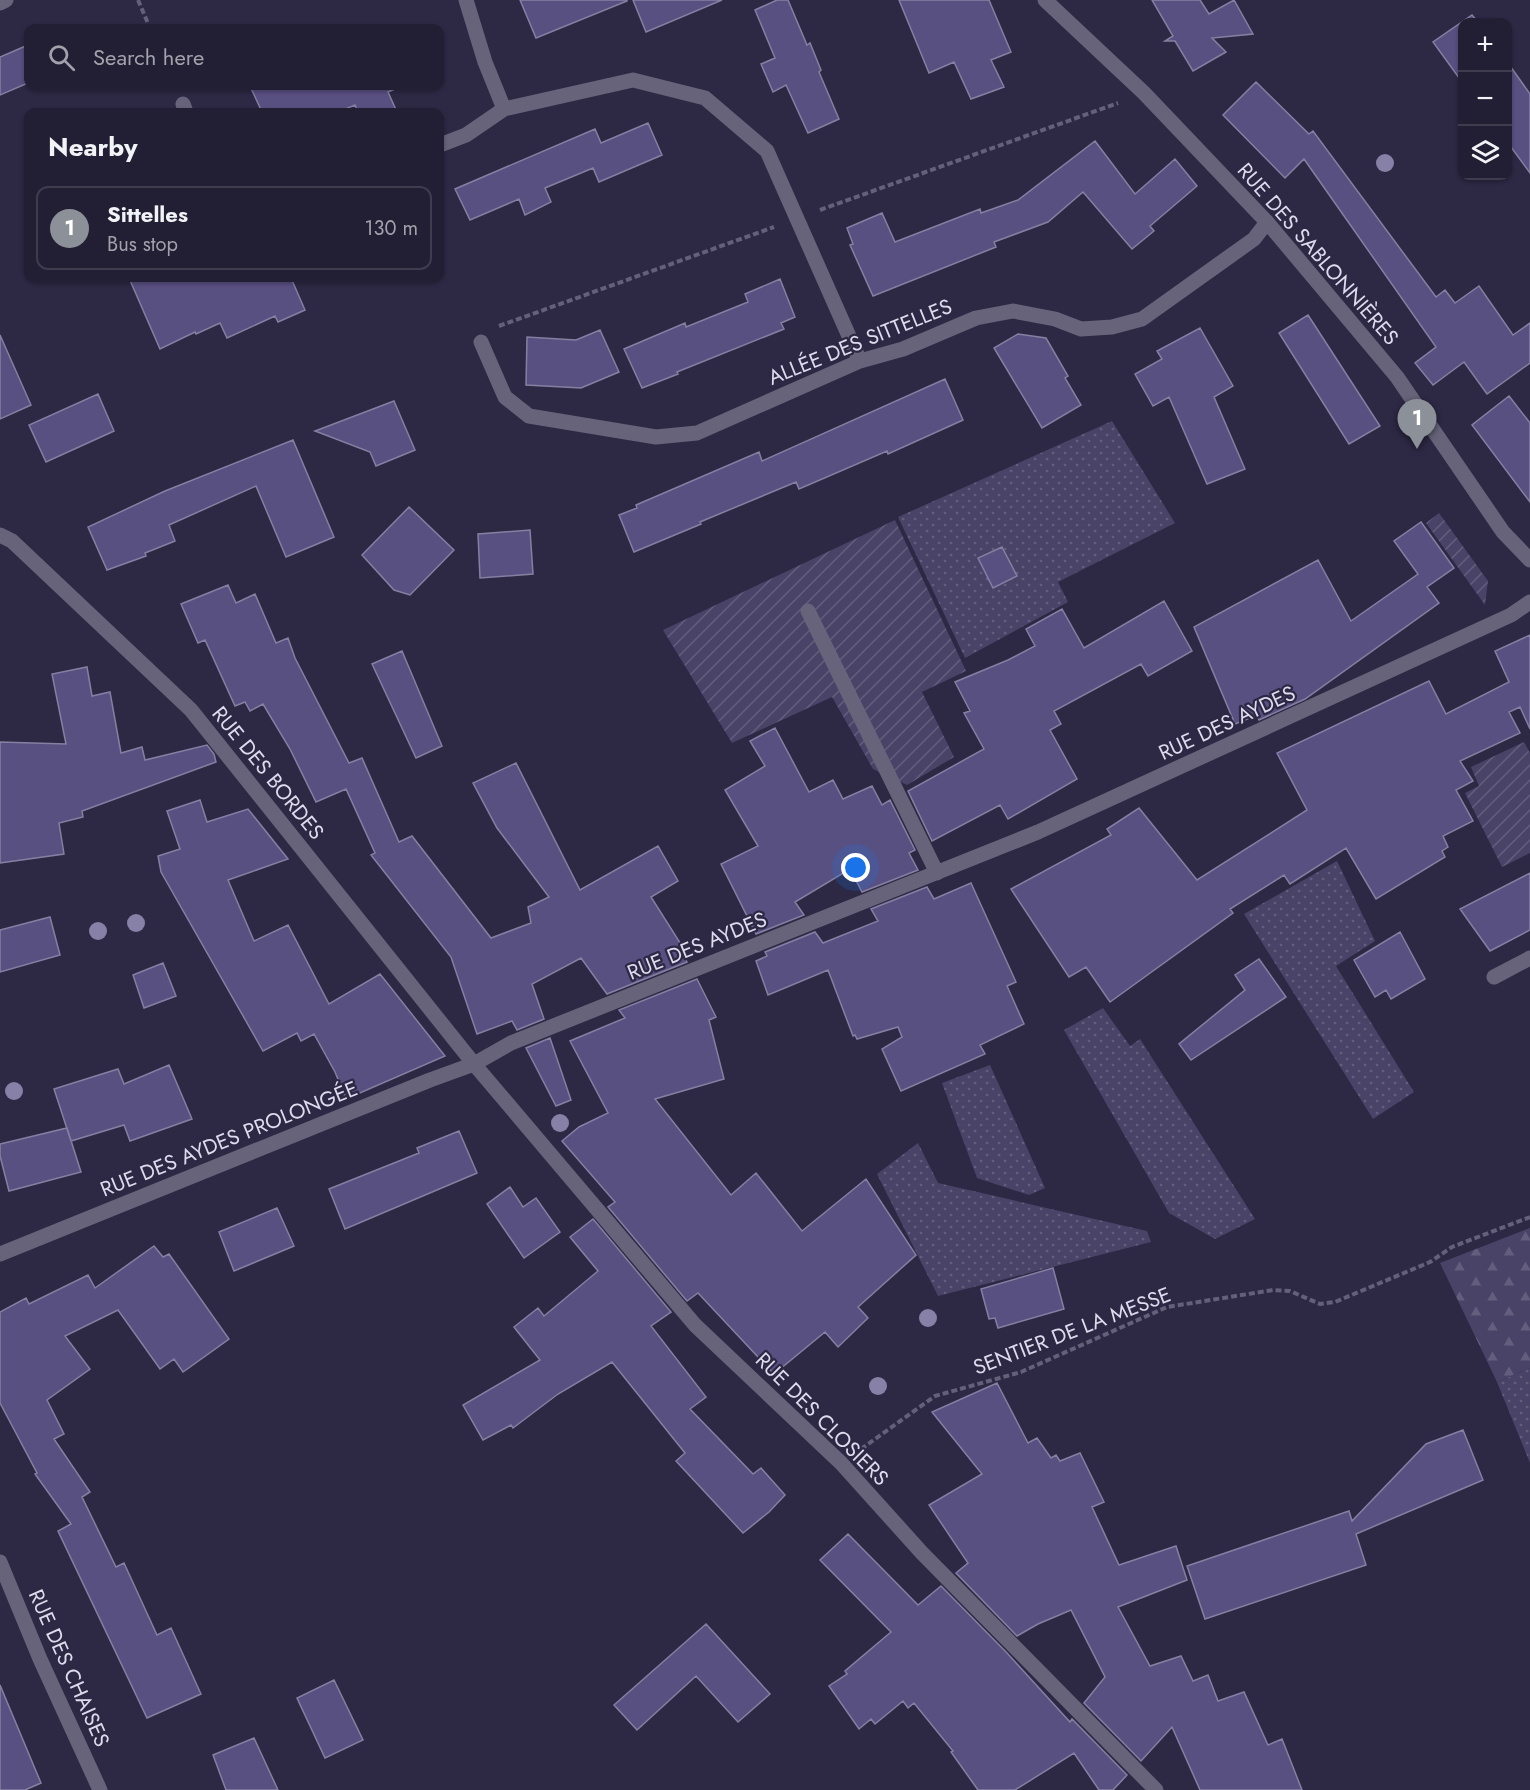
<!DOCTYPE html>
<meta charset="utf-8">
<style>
:root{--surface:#221e33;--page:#2e2b3f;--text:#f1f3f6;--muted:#a2a2ac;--line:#3f3c4e;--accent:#8c9099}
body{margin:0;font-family:Jost,sans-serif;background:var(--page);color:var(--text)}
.controls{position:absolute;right:18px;top:18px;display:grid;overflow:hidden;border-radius:12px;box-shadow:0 2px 4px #0004}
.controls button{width:54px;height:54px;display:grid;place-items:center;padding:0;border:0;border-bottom:2px solid var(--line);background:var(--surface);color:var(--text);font:30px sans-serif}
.you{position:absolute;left:856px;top:868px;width:21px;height:21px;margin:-15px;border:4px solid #fff;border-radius:50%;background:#1a73e8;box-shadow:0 0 0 9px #1a73e833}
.badge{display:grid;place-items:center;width:39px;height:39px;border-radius:50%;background:var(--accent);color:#fff;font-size:20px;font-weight:700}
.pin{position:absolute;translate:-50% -50px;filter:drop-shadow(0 2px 3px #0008)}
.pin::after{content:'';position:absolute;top:32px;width:21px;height:18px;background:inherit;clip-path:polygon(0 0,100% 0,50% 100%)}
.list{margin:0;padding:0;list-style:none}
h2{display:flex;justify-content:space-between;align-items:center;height:78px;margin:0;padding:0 24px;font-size:26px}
h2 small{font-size:20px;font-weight:400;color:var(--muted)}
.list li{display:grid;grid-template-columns:39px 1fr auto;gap:18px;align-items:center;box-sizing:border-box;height:84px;margin:0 12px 12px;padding:0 12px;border:2px solid var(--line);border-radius:12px}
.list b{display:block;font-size:22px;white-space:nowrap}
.list p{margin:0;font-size:20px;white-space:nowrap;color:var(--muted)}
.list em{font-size:20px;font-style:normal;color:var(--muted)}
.icon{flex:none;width:33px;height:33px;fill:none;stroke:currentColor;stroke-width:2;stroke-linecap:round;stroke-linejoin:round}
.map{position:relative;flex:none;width:1530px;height:1790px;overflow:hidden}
.search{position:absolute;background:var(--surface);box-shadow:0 2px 4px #0004;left:24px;top:24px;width:420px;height:66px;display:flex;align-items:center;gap:15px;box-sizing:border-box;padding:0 21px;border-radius:12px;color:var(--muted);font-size:22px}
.panel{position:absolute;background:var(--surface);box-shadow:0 2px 4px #0004;left:24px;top:108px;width:420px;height:174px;border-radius:12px}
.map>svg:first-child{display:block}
.grass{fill:url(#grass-dots)}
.forest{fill:url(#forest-firs)}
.garden{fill:url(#garden-furrows)}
.building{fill:#595082;stroke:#8580a1;stroke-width:1.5}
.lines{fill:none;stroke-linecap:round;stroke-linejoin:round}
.path{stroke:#646079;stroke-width:4;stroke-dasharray:6 3;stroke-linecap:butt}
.minor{stroke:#66637a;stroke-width:15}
.tree{fill:#8781a8}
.labels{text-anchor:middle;stroke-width:4.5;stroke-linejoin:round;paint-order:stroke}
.street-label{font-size:21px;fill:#dddbed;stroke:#2d2844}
</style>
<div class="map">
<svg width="1530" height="1790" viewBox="0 0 1530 1790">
<defs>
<pattern id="grass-dots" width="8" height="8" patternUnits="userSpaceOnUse" patternTransform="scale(1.5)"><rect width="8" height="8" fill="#494367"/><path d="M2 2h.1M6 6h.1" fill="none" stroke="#635e7d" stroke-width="1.8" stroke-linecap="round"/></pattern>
<pattern id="forest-firs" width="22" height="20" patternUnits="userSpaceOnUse" patternTransform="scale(1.5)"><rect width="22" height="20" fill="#494367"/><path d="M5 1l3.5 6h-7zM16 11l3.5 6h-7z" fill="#635e7d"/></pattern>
<pattern id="garden-furrows" width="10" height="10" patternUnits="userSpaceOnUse" patternTransform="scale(1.5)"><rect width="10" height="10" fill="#494367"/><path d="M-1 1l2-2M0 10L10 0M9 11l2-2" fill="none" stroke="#635e7d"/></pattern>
</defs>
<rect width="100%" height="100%" fill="#2d2844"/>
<path class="grass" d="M1112 421 1175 523 1058 582 1068 602 965 658 898 517Z
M1337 861 1375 941 1336 966 1414 1092 1373 1119 1244 914Z
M1103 1008 1130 1046 1140 1039 1255 1219 1215 1239 1169 1213 1064 1030Z
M990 1065 1045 1188 1029 1195 977 1178 942 1083Z
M918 1143 938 1183 1147 1231 1151 1242 938 1296 877 1174Z
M1530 1368V1463L1497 1382Z"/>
<path class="forest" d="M1530 1228V1368L1497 1382 1440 1263Z"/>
<path class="garden" d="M1439 513 1488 581 1485 605 1426 523Z
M895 520 966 671 922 692 954 757 907 785 873 769 832 697 732 743 663 630Z
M1524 742 1530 753V853L1502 867 1465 793 1479 786 1471 767Z"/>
<path class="building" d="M520 0H627V1L536 38Z
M633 0H722L646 32Z
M777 0H788L807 45 810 43 821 70 819 72 839 119 808 133 786 85 773 92 761 64 775 58 755 10Z
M899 0H989L1011 52 991 60 1004 87 971 99 954 62 929 73Z
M1152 0H1200L1209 14 1234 0 1253 34 1212 38 1226 52 1193 71 1175 41H1165L1173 36Z
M1472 15 1478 22H1462V82L1433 42Z
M28 45V83L0 95V57Z
M1508 63 1530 94V173L1508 143Z
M1256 82 1309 134 1313 131 1436 297 1445 290 1455 303 1479 286 1513 335 1530 323V363L1487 394 1464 362 1433 385 1415 363 1436 347 1304 159 1285 178 1223 115Z
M250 86H402L388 92 397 112H358L355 105 338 112H262Z
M648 123 662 155 599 182 593 168 545 188 551 202 525 215 519 199 470 220 455 189 595 129 601 143Z
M1095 141 1135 194 1175 159 1197 186 1150 226 1154 231 1132 249 1083 192 1048 222 994 242 996 247 873 296 850 245 853 244 847 228 882 213 895 242 980 209 981 213 1018 200Z
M129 278H291L305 310 278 322 275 316 227 338 220 323 196 334 195 332 160 349Z
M780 279 795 317 781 323 784 329 677 372 678 374 642 388 624 349 685 323 686 327 748 302 745 294Z
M1308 315 1380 426 1349 444 1279 333Z
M1200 328 1233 386 1214 397 1245 469 1207 484 1169 397 1153 406 1135 374 1162 359 1157 351Z
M600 330 619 372 581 388 526 385 527 337 576 340Z
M1018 334 1046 338 1068 376 1065 378 1081 405 1042 428 994 348Z
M0 335 31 405 0 419Z
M945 379 963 420 888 454 887 451 799 489 796 482 700 522 701 524 634 552 619 515 637 508 636 505 759 452 762 461Z
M98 394 114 431 46 462 29 425Z
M1509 396 1530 423V502L1472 425Z
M394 401 415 450 376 466 370 452 315 431Z
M293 440 334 537 286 557 256 486 169 525 175 541 145 553 146 556 107 570 88 527 165 491Z
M409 507 454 550 410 595 394 590 362 555Z
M1421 522 1454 568 1427 587 1439 603 1305 699 1259 720 1257 715 1235 724 1194 627 1318 560 1351 621 1418 574 1394 541Z
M530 530 533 574 480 578 478 534Z
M1002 547 1017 576 993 588 978 558Z
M228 585 236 603 255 594 276 643 288 638 295 658 349 763 362 758 399 842 412 836 491 938 531 923 528 907 549 897 497 828 473 783 516 763 580 890 658 846 678 881 651 897 684 949 681 950 687 962 607 994 581 958 532 984 544 1019 517 1030 512 1021 477 1034 451 957 371 855 375 853 346 789 316 802 290 749 263 704 250 711 245 702 235 706 205 640 198 643 181 604Z
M1164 601 1192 651 1148 676 1141 664 1054 711 1061 724 1050 730 1077 779 1008 819 1000 805 932 841 908 791 984 749 964 713 970 711 955 682 1008 660 1035 646 1026 629 1062 609 1084 648Z
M1530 635V729L1520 707 1509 712 1520 733 1460 761 1473 781 1456 790 1473 821 1443 836 1448 847 1442 851 1445 857 1376 899 1346 848 1290 884 1284 875 1230 909 1233 913 1110 1002 1086 967 1069 977 1011 889 1111 835 1107 829 1139 808 1197 880 1307 810 1277 753 1429 681 1446 714 1509 682 1495 651Z
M402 651 442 746 416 758 372 664Z
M87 667 92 696 110 692 121 753 142 747 145 760 207 745 214 754 216 762 82 811 83 817 59 823 64 854 0 863V742L66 744 52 674Z
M775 728 809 792 833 780 843 799 872 786 882 805 890 800 915 850 909 853 918 870 862 892 850 869 795 902 804 915 756 934 721 864 758 846 725 790 765 766 750 741Z
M200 800 207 822 248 809 288 859 228 880 254 941 288 925 329 1004 380 974 445 1056 346 1099 335 1072 314 1034 301 1041 297 1033 263 1051 161 872 158 856 180 849 167 811Z
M1530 873V930L1490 951 1460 909Z
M971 883 1016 982 1007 986 1024 1024 980 1045 985 1054 901 1091 882 1049 902 1037 898 1027 857 1039 855 1035 853 1036 828 970 768 995 756 961 767 956 765 952 815 932 823 943 878 921 871 909 927 887 934 899Z
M50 917 60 955 0 972V930Z
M1400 932 1425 979 1391 999 1386 990 1375 997 1354 960Z
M1259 959 1286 997 1191 1060 1179 1044 1245 990 1235 975Z
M163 963 176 996 144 1008 133 975Z
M697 979 716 1017 709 1020 724 1079 655 1099 731 1195 756 1173 802 1231 866 1179 916 1255 858 1307 868 1318 838 1347 825 1332 774 1374 698 1293 687 1301 608 1207 615 1202 562 1141 579 1127 608 1113 570 1041 625 1018 619 1010Z
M550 1038 571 1100 556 1106 526 1048Z
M169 1065 192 1119 130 1141 124 1125 71 1141 54 1089 118 1069 124 1084Z
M67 1128 81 1172 9 1191 0 1156V1144Z
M459 1131 477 1173 345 1229 329 1189 419 1153 417 1148Z
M510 1187 523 1207 536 1198 560 1232 524 1258 487 1204Z
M277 1208 294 1246 234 1271 219 1232Z
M593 1219 671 1312 651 1326 706 1397 690 1409 753 1474 761 1468 785 1495 769 1512 743 1533 676 1461 685 1453 612 1362 558 1394 513 1428 511 1425 483 1440 463 1405 540 1360 514 1327 538 1308 544 1316 598 1271 570 1237Z
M154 1246 163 1257 169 1254 229 1339 183 1372 174 1359 160 1369 118 1310 65 1336 90 1369 47 1400 64 1434 54 1439 90 1492 82 1497 116 1567 124 1563 157 1635 171 1628 201 1694 147 1718 58 1531 71 1524 35 1474 37 1473 0 1403V1312L26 1298 29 1304 88 1275 95 1288Z
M1053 1268 1064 1309 998 1328 995 1318 989 1319 981 1289Z
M997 1383 1028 1443 1037 1438 1051 1458 1056 1455 1060 1461 1080 1453 1104 1502 1092 1507 1119 1565 1176 1546 1187 1580 1118 1607 1150 1666 1181 1656 1193 1681 1208 1675 1218 1701 1244 1692 1268 1745 1282 1739 1302 1790H1200L1172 1727 1141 1761 1084 1703 1105 1677 1071 1610 1038 1624 1017 1636 956 1573 968 1563 929 1505 982 1474 932 1412Z
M1463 1430 1483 1480 1356 1534 1366 1565 1205 1619 1187 1566 1349 1511 1352 1521 1426 1444Z
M848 1534 918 1605 941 1586 1007 1653 1070 1722 1072 1719 1127 1775 1113 1790H1099L1074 1753 1015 1790H978L951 1752 953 1751 914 1703 908 1708 903 1701 875 1724 871 1719 859 1729 829 1686 847 1674 845 1671 891 1632 820 1560Z
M706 1624 770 1694 738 1722 696 1676 637 1730 614 1705Z
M334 1680 363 1740 325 1758 297 1698Z
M0 1685 41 1783 25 1790H0Z
M254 1738 278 1790H226L213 1755Z"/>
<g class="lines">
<path class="path" d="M138 0 150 28
M820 210 1118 103
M499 326 774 227
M861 1449 935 1396 1021 1372 1167 1307 1273 1290 1290 1291 1320 1304 1335 1302 1430 1262 1452 1247 1530 1217"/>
<path class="minor" d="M466 0 485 62 504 109
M1045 0 1144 93 1267 222 1397 377 1503 532 1530 560
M0 3 6 0
M183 104 186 112
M440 145 466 135 504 109 633 80 705 98 767 151 860 361
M481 342 505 397 529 416 656 437 697 433 860 361 903 349 976 318 1013 311 1055 319 1081 329 1112 327 1142 319 1254 239 1267 222
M0 535 12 541 191 710 474 1064 695 1325 841 1463 922 1553 1156 1790
M808 611 937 873
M1494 977 1530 958
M0 1254 430 1080 474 1064 511 1043 1038 832 1511 615 1530 602
M0 1562 40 1659 100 1790"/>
</g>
<g class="tree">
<circle cx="1385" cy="163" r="9"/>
<circle cx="136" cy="923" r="9"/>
<circle cx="98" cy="931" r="9"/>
<circle cx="14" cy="1091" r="9"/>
<circle cx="560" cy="1123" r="9"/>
<circle cx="928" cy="1318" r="9"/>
<circle cx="878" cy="1386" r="9"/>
</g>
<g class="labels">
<g class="street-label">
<text transform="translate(1318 254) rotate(49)" y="7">RUE DES SABLONNIÈRES</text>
<text transform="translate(860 342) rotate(-22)" y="7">ALLÉE DES SITTELLES</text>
<text transform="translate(1227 723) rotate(-25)" y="7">RUE DES AYDES</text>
<text transform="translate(268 773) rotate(51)" y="7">RUE DES BORDES</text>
<text transform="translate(697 946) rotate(-22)" y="7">RUE DES AYDES</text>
<text transform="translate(229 1139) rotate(-22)" y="7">RUE DES AYDES PROLONGÉE</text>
<text transform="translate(1072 1331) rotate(-21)" y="7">SENTIER DE LA MESSE</text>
<text transform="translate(822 1419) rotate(45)" y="7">RUE DES CLOSIERS</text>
<text transform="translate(69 1668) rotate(66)" y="7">RUE DES CHAISES</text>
</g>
</g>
</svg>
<div class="controls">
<button>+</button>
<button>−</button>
<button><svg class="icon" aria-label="layers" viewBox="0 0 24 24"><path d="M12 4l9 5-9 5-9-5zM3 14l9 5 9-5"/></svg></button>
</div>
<div class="you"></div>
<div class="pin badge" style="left:1417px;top:449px">1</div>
<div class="search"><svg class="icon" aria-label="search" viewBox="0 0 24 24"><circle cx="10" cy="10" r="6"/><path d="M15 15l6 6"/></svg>Search here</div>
<section class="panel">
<h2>Nearby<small></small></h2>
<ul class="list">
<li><span class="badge">1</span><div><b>Sittelles</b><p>Bus stop</p></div><em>130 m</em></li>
</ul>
</section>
</div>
